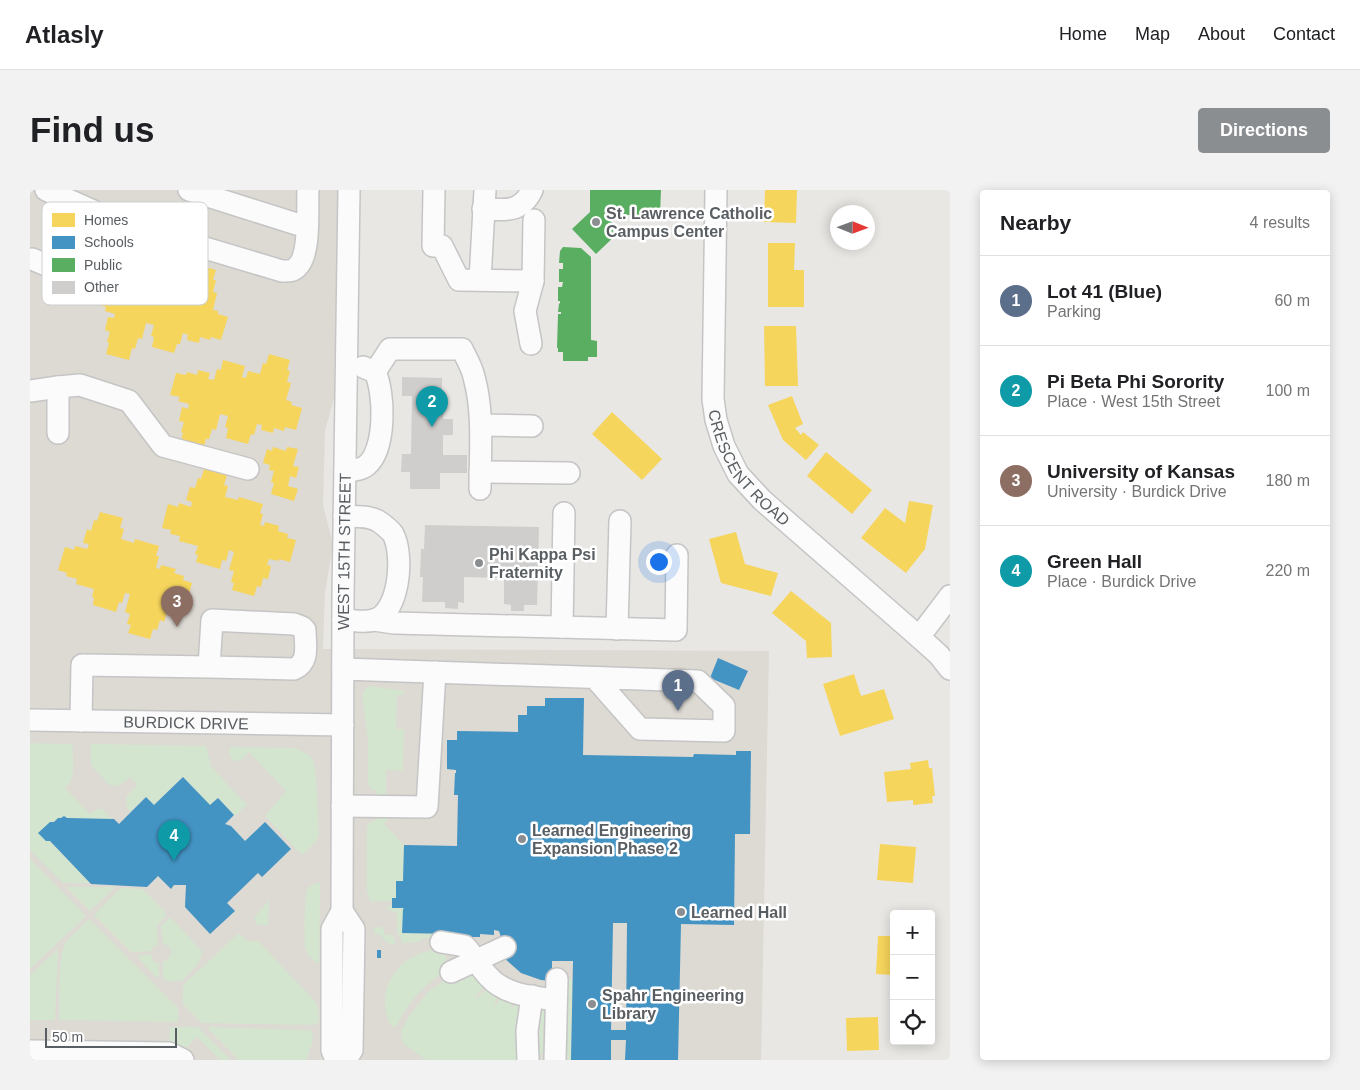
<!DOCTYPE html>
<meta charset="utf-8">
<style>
:root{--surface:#fff;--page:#f2f2f2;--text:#202124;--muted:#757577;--line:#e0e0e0;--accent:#8b8e90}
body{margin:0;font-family:Helvetica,sans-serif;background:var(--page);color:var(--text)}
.controls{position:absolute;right:15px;bottom:15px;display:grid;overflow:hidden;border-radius:5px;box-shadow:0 2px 12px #0003}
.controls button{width:45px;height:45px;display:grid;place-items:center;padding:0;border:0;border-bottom:1px solid var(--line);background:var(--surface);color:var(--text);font:25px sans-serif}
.compass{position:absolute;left:800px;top:15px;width:45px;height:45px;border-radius:50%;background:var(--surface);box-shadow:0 2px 12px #0003;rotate:91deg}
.scale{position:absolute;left:15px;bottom:12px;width:132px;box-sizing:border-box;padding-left:5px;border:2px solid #595e62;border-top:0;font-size:14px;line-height:18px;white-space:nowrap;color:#595e62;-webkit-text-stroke:4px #fff;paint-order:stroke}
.you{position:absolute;left:628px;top:371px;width:18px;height:18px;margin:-12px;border:4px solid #fff;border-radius:50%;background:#1a73e8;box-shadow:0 0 0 8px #1a73e833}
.badge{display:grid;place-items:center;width:32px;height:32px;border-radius:50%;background:var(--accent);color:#fff;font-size:16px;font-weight:700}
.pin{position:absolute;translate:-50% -41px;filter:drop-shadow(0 1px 2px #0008)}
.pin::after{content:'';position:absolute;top:26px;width:18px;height:15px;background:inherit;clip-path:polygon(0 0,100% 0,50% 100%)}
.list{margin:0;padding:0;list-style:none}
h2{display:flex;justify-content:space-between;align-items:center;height:65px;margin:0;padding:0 20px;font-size:21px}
h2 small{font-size:16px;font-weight:400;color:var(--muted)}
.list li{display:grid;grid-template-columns:32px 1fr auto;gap:15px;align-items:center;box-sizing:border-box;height:90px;padding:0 20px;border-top:1px solid var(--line)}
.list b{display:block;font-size:19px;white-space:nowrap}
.list p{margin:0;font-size:16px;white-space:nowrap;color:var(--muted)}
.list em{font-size:16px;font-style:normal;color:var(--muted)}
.icon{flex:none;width:28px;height:28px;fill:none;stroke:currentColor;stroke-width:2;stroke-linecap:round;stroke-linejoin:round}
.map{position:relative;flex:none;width:920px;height:870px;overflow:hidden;border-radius:5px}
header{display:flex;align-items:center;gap:30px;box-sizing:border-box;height:70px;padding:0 25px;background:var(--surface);border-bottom:1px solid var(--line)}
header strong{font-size:24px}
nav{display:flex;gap:28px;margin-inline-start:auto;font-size:18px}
.intro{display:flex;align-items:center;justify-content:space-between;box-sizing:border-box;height:120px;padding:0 30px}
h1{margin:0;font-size:35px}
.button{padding:12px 22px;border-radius:5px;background:var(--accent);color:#fff;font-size:18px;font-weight:700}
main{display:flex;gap:30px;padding:0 30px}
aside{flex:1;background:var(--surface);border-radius:5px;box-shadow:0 2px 12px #0003}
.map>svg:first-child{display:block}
.education{fill:#ddd9d3}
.green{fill:#d3e5cf}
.homes{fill:#f6d55c}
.schools{fill:#4393c3;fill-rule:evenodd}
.public{fill:#5aae61}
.building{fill:#d0cecd}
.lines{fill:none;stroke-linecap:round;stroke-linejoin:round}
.minor-casing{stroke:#c5c5c5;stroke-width:24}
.minor{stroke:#fcfbfb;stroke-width:21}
.poi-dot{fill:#8b8e90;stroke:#fff;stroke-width:2}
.labels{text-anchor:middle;stroke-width:5;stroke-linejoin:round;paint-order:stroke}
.poi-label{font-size:16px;font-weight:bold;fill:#595e62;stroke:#fff;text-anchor:start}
.street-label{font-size:16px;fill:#595e62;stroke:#fff}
.key{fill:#fff;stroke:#cdcfd0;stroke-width:1}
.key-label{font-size:14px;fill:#595e62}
</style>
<header>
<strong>Atlasly</strong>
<nav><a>Home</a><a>Map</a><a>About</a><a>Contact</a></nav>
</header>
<div class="intro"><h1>Find us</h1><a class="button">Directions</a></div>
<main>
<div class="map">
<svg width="920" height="870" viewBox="0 0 920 870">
<rect width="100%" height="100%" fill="#e9e7e4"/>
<path class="education" d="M0 0H308L304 208 295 241 293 316 303 354 295 403 293 459 739 461 731 870H0Z"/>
<path class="green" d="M340 496 374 501V505H367L366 539H374L373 581 356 580V603L352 607H346L347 601 341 599 338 594V550L332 506 335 499Z
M0 553 41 554 43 557C42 570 47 590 35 598L60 624 67 619H72L82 629 37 628 34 626 31 628H28L24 632H20L16 651H20L60 693H33L0 660Z
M61 554 176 556 181 576 217 615 205 626 188 608 180 615 153 587 124 615 116 607 100 622 97 617 96 608 107 594 100 587C93 593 87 599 78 594L61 575Z
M200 557 265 558 279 565 283 570 286 584 289 645 286 651 274 664 269 662 235 626 256 601 219 562 210 571 202 570 199 563Z
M346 624H356L360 627 354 634 374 655 373 691H366V708L362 711H340L337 701V637L339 633 346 630Z
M0 669 56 726 0 779Z
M290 692 289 774C284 771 278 766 276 760 273 755 275 706 277 700 280 695 284 693 290 692Z
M38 697H85L60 721 37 698Z
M91 698 113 699 135 722 136 726 127 735 128 755H124L122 761 101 762 64 725Z
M239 710 238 736 226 734 224 728Z
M358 716H362V718H374L373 720V743L426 744 392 749V751L381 753V752L373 753 367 742V723L358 720Z
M139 728H141L172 761C172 774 160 782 152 791H135L133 789V771H137L142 762 139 756 133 754 131 736Z
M59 729 148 818V832L29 830C30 810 27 767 36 751Z
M344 737H352L354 740 355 745H363L366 754C358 755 354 751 350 744H344Z
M209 743 218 751H228L285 811 288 817 289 831 285 835 172 833 153 814V795Z
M412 757 418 775C412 784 403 789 395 797 382 808 374 822 366 836L362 837C347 813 357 783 379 769 389 763 401 760 412 757Z
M28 759 25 830H0V785Z
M109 765H122V769L125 772H129V786L127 788 109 769Z
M442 784 453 798 446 806 447 808 457 798 468 807 464 814 466 815 472 806 483 812 482 817 484 818 487 810 492 812 490 870H396L374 854 372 850 371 842 379 826 398 802 420 786 434 790Z
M542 789 541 870H535V800H539V790Z
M504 815 516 818 513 840 514 864 502 865Z
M140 837H168L201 870H190L167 847 157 857 139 852Z
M180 837 280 840 283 843 282 854 276 870H209L178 839Z"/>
<path class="homes" d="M735 0H767L766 33 734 32Z
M738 53H765L764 80H774V117H738Z
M165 74 186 80 183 90H186L183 102 187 103 183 120 188 121V124L198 127 191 150 181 147 180 150 170 147 169 153 157 150 158 145 153 143 150 154H147L144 163 122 157 124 147 121 146 124 135 116 133 112 149 108 148 105 159 102 158 99 170 76 164 79 153 77 152 80 142 75 140 78 127 84 128 85 124 75 121 76 117 66 114 72 92 82 95 83 91 93 94 95 90 106 93 105 98 110 99 113 89 117 90 119 79 141 85 138 96 143 97 144 90 156 93 159 82 162 83Z
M734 136H766L768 196H735Z
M239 164 260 170 257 180 260 181 257 192 261 193 256 210 262 212 261 215 272 218 266 240 255 237 254 241 244 238 243 243 231 240 232 235 227 234 224 245 221 244 218 254 196 248 198 238 195 237 198 226 190 224 186 240 182 239 179 249H176L173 260 150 254 153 243 151 242 154 232 149 231 152 217 158 219 159 214 148 211 150 207 140 205 146 183 156 185 157 182 167 185 168 180 180 183 178 189 184 190 187 179 191 180 193 170 215 176 212 187 216 188 218 181 230 184 233 173 236 174Z
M762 206 773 234 765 238 771 245 773 242 789 255 776 270 753 250 738 215Z
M582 222 632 269 612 290 562 244Z
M243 257 256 261 257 257 268 259 263 276 269 277 266 288 260 286 258 296 268 299 264 311 241 304 244 293 241 292 244 281 239 280 240 275 233 273 237 259 242 261Z
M796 262 842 300 822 324 777 286Z
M174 279 197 285 194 295 198 296 195 307 208 310 209 307 233 314 230 323 233 324 230 335 234 336 235 332 249 336 248 341 258 344 257 348 266 350 260 372 249 369V371L239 369 237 375 241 376 238 389 233 388 231 397 227 396 224 406 202 400 204 393 201 392 204 381 199 380 204 362 199 360 196 371 192 370 190 379 166 372 168 365 165 364 168 356 149 351 150 346 140 344 141 340 132 338 138 314 148 317 149 313 161 317 162 312 156 310 160 297 165 298 168 288 171 289Z
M879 311 903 315 895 359 876 383 831 348 855 318 875 333Z
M70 322 93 328 90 338 94 339 91 349 104 353 105 349 129 356 126 366H129L126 378 130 379 131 375 146 379 144 383 154 386 153 390 162 393 156 414 146 411 145 414 135 411 133 418 138 419 134 432 130 430 127 440 123 439 120 449 98 443 101 435 97 434 100 424 95 422 100 404 95 403 92 413 89 412 86 422 63 415 64 407H62L64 399 46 394 47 389 36 386 37 383 28 380 35 357 44 360 45 356 57 359 59 354 53 353 57 339 61 341 64 330 67 331Z
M706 342 715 374 748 383 741 406 691 393 679 349Z
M761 401 801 433 802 467 777 468 776 451 742 423Z
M824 484 831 506 854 499 864 529 810 546 793 494Z
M898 570 899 578H902L905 606H902L903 613 883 615V610L857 612 854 582 881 579 880 573Z
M850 654 886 657 883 693 847 690Z
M848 746H864V785L846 784Z
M848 827 849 860 817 861 816 828Z"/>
<path class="schools" d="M688 468 718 481 709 500 680 488Z
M515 508H554L553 565 663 567 664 564 706 565V561H721L720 644H705L704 735 651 734 648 870H595L596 850H581V870H541L543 771H522V791L511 790 491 783 473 767V754L469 741 464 740V745L450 744V747H426V744L372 743 373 719 374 718H362V708H366V691H373L374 655 427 656 428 605H424L425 583H426V580L417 579V550H427V541L488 542V525H497V516H515ZM583 733H597L596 840H581Z
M153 587 180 615 188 608 204 625 195 634 201 636 215 651 235 632 261 659 232 687 228 683 197 713 205 721 180 744 155 717 156 695H144L141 699 128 686 117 697 61 694 20 651H16L8 643 20 632H24L28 628H31L34 626 37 628 84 629 89 634 116 607 124 615Z
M347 760H351V768H347Z"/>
<path class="public" d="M560 0H631L630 25H575L590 41 566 64 542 39 560 22Z
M533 57 551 58 561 67V150L567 151V167H558V171H533V162H528V158H527L528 124H531V122H528L529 114 530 113V111H528V97H532L533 92H529V79H533V73H529L530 61Z"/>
<path class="building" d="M372 187 412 188V204H414L413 229H423V245H413V265H437V283H410V299H380V282H371L372 264H381L382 206H372Z
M395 335 509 337 507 415H494V421H481V415L474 414V388L434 387V413L428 412V419L415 418V412H392L393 387H390L391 359H394Z"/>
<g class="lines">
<defs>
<g id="minor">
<path d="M16 0 88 32 252 81C258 81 262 82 267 77 281 65 277 19 278 0"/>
<path d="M159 0 276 37"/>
<path d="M404 0 403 56H412L429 90 503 91 504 30"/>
<path id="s1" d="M686 0 683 209 686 230 694 256 708 284 732 310 889 447 909 465 920 479"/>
<path d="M453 19C476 20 491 23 502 0"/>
<path d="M2 69 58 93 88 32"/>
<path d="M450 90 455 0"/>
<path d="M501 154 495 121 503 91"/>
<path d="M345 182 360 159H432C436 168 442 177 444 187 454 223 450 262 450 299"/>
<path d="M28 197 50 195 99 211 133 256 218 279"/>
<path d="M0 201 28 197V243"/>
<path d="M451 235 502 236"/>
<path d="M315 281C322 280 332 280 337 275 356 259 355 203 345 182L333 177"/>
<path d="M450 282 539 283"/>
<path d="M313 430C322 430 335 433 344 430 370 423 374 364 363 344 360 340 355 336 351 333 341 325 327 327 314 326"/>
<path d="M344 430 364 433 646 440 647 365"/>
<path d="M532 437 534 323"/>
<path d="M587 439 590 331"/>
<path d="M889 447 920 406"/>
<path d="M313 479 668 491 694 516V541L610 539 565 488"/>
<path id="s2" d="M0 530 313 535"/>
<path d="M51 531 52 475 179 477 182 430 264 434 272 437 275 440C275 455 280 472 264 479L179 477"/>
<path d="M312 616 397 617 405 482"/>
<path d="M312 721 324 739 322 860 316 870"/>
<path d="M411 752 435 756C444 766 450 778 459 787 475 805 503 807 526 810"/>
<path d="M421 782 475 757"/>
<path d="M0 861 139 863 153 870"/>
<path id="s3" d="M306 870 302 860V739L312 721 313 408 319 0"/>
<path d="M498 870 497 841 502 806"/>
<path d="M525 870 527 789"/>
</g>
</defs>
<use href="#minor" class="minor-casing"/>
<use href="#minor" class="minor"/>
</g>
<g class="poi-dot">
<circle cx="566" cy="32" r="5"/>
<circle cx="449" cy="373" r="5"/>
<circle cx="492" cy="649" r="5"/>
<circle cx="651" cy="722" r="5"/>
<circle cx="562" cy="814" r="5"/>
</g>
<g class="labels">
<g class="poi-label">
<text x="576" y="29">St. Lawrence Catholic<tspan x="576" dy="18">Campus Center</tspan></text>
<text x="459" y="370">Phi Kappa Psi<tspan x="459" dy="18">Fraternity</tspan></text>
<text x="502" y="646">Learned Engineering<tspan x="502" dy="18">Expansion Phase 2</tspan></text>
<text x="661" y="728">Learned Hall</text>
<text x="572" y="811">Spahr Engineering<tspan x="572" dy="18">Library</tspan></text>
</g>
<g class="street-label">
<text dy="6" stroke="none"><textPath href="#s1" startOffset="289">CRESCENT ROAD</textPath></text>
<text dy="6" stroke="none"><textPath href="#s3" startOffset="512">WEST 15TH STREET</textPath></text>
<text dy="6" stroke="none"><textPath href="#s2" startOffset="156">BURDICK DRIVE</textPath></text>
</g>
</g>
<rect x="12" y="12" width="166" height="103" rx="8" class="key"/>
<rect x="22" y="23" width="23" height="14" fill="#f6d55c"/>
<rect x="22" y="46" width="23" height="13" fill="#4393c3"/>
<rect x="22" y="68" width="23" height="14" fill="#5aae61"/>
<rect x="22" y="91" width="23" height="13" fill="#d0cecd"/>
<g class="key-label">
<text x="54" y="35">Homes</text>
<text x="54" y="57">Schools</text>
<text x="54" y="80">Public</text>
<text x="54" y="102">Other</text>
</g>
</svg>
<div class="controls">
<button>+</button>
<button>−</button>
<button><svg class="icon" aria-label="locate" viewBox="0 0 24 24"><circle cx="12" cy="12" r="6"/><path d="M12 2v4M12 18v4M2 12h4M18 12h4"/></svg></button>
</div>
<svg class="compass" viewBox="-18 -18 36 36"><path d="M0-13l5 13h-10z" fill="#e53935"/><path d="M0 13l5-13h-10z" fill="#757577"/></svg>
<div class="scale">50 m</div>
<div class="you"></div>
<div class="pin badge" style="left:648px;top:521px;background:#5c6f8a">1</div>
<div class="pin badge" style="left:402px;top:237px;background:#0f9aa8">2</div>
<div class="pin badge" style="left:147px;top:437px;background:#8d6e63">3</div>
<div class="pin badge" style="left:144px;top:671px;background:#0f9aa8">4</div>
</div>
<aside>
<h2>Nearby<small>4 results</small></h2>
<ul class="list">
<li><span class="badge" style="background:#5c6f8a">1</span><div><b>Lot 41 (Blue)</b><p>Parking</p></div><em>60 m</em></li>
<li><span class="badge" style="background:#0f9aa8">2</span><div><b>Pi Beta Phi Sorority</b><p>Place · West 15th Street</p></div><em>100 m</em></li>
<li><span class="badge" style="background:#8d6e63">3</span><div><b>University of Kansas</b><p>University · Burdick Drive</p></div><em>180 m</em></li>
<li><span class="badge" style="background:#0f9aa8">4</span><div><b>Green Hall</b><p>Place · Burdick Drive</p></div><em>220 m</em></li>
</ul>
</aside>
</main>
